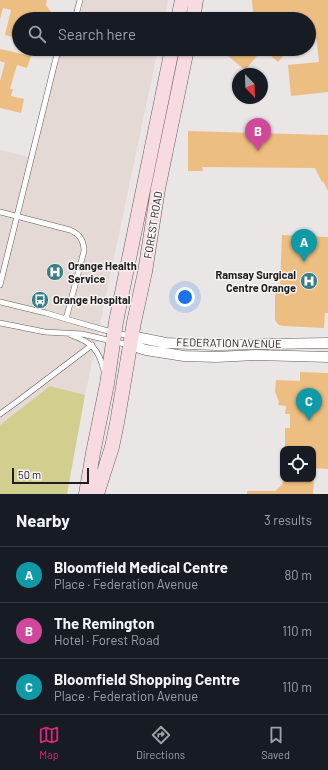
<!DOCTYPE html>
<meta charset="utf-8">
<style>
:root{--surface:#171b24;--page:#242831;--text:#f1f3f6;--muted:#9ea1a6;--line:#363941;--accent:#db2777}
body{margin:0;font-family:Barlow,sans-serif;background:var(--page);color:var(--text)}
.controls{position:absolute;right:12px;bottom:12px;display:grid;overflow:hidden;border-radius:8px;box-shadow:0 1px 3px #0004}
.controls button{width:36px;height:36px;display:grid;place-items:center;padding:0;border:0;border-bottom:1px solid var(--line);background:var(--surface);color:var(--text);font:20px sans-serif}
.compass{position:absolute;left:232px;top:68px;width:36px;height:36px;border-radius:50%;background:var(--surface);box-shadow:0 1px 3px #0004;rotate:157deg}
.scale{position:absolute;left:12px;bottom:10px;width:77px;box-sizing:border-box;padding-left:4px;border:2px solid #1f1d1d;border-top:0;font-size:11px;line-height:14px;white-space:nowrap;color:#1f1d1d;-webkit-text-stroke:3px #f7f3f2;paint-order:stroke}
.you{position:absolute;left:185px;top:297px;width:14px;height:14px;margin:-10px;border:3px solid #fff;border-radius:50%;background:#1a73e8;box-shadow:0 0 0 6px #1a73e833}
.badge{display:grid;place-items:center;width:26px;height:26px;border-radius:50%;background:var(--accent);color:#fff;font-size:13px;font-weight:700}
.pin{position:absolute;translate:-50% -33px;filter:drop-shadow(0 1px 2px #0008)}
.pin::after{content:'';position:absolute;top:21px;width:14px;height:12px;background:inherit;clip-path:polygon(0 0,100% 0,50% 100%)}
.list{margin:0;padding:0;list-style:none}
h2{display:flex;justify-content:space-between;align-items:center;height:52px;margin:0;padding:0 16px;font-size:17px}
h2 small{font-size:13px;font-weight:400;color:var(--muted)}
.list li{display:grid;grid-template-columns:26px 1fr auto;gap:12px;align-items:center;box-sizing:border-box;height:56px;padding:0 16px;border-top:1px solid var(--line)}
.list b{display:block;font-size:15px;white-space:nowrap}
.list p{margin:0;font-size:13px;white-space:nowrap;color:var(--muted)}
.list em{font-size:13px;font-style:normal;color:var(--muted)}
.icon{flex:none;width:22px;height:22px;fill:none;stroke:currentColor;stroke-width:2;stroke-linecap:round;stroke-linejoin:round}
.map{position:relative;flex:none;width:328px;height:494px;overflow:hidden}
.search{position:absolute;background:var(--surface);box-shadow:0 1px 3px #0004;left:12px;right:12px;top:12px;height:44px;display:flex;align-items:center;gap:10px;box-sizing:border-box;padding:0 14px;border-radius:22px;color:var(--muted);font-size:15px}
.sheet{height:220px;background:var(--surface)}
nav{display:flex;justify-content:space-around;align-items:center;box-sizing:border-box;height:56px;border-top:1px solid var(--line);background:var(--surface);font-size:11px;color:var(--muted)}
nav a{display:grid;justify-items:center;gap:2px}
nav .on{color:var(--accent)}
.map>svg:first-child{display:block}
.built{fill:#e5d9d5}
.green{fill:#d2cf8e}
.building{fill:#edbe81}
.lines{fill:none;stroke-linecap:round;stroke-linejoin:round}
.service-casing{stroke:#605d5c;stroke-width:6}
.minor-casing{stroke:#605d5c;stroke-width:11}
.secondary-casing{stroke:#605d5c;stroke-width:15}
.service{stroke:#fff;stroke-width:5}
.minor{stroke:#fff;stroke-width:10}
.secondary{stroke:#f7dbe1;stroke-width:14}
.labels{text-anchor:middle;stroke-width:3;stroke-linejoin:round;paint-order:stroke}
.street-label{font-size:11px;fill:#1f1d1d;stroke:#f7f3f2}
.poi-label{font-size:11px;font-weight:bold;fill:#1f1d1d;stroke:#f7f3f2;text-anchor:start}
</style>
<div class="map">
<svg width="328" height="494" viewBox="0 0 328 494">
<rect width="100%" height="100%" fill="#eae6e5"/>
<path class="built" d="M76 0H168L164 19H71Z
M62 49H158L85 395 50 386 0 425V150L30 157 33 151Z"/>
<path class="green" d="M50 386 85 395 67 494H0V425Z"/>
<path class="building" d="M0 0H47L46 5 56 19H33L31 15H29L27 19H19V39L5 35 11 10 3 8 0 19Z
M252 0H328V92L291 96 288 65 319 62 315 28 309 34V19H296V17L279 19H248L253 13Z
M0 49 31 56 27 68 17 65 10 89H13L11 96 24 99 21 113 0 108V81L5 63 0 61Z
M223 49H263L245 70 222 51Z
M263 49H289L278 62Z
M188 131 328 135V191L323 181 322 182 315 168 202 167 203 171H188Z
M282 235 328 237V313H325L324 328 284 326 279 325 276 322 275 319V286H280Z
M300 372 328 373V469L313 468V449H289V447L285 446V428H290V414H285L286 406 278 405 279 402 275 391 276 380 300 381Z
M283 479H314L313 494H247V491H275L282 485Z"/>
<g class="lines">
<defs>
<path id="service" d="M75 19 80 0
M0 212 70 230C80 234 84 241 84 251L66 319
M0 285 55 62 57 55 62 49
M0 302 46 313 66 319 115 333 131 336
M0 323 45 332 82 334 129 345
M71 335C91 342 99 349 104 371
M0 414 18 401 92 345"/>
<path id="minor" d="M131 336 166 343 217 345 328 343
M130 345 146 350 184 356 216 357 256 355 328 357"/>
<path id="secondary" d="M178 19 182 0
M193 19 196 0
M86 494 93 453 107 384 116 322 172 49
M97 494 112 447 117 423 134 322 145 272 158 189 187 49"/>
</defs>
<use href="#service" class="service-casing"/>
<use href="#minor" class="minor-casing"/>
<use href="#secondary" class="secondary-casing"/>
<use href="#service" class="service"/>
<use href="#minor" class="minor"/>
<use href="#secondary" class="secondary"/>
</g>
<defs>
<symbol id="hospital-disc" viewBox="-11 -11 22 22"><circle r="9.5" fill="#377f88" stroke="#f7f3f2"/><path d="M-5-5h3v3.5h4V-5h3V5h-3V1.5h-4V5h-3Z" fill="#fff"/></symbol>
<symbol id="bus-disc" viewBox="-11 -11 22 22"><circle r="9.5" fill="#377f88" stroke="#f7f3f2"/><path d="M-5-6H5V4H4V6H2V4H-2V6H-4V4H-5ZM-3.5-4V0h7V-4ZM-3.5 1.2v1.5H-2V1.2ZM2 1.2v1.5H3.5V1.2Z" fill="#fff"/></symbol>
</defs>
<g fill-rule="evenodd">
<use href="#hospital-disc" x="45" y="262" width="20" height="20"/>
<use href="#hospital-disc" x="299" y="271" width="20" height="20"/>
<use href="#bus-disc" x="30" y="290" width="20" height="20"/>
</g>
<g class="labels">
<g class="street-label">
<text transform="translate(153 225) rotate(-81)" y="4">FOREST ROAD</text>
<text transform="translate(229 343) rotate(1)" y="4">FEDERATION AVENUE</text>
</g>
<g class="poi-label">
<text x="68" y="270">Orange Health<tspan x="68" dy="13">Service</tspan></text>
<text x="296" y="279" text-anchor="end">Ramsay Surgical<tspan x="296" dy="13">Centre Orange</tspan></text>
<text x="53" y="304">Orange Hospital</text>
</g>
</g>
</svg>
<div class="controls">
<button><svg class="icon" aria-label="locate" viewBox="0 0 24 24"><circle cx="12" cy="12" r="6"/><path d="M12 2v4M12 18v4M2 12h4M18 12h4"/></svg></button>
</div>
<svg class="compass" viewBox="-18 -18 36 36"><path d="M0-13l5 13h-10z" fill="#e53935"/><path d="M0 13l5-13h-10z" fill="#9ea1a6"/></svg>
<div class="scale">50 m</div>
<div class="you"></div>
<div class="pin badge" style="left:304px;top:262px;background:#0f9aa8">A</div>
<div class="pin badge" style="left:258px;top:151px;background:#d1479c">B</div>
<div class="pin badge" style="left:309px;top:421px;background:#0f9aa8">C</div>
<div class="search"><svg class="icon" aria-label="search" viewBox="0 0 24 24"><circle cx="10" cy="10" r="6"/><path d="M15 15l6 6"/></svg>Search here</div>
</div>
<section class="sheet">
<h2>Nearby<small>3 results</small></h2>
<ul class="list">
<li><span class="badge" style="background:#0f9aa8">A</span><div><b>Bloomfield Medical Centre</b><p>Place · Federation Avenue</p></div><em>80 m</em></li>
<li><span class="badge" style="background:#d1479c">B</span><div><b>The Remington</b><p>Hotel · Forest Road</p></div><em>110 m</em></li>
<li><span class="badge" style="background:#0f9aa8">C</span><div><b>Bloomfield Shopping Centre</b><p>Place · Federation Avenue</p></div><em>110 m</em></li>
</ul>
</section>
<nav>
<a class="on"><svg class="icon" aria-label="map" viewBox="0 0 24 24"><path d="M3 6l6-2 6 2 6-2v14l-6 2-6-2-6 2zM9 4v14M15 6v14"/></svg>Map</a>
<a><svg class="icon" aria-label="directions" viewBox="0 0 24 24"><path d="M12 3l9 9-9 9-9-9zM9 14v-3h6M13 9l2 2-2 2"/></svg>Directions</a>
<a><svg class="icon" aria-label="saved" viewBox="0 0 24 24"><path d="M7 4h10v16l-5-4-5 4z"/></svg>Saved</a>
</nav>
